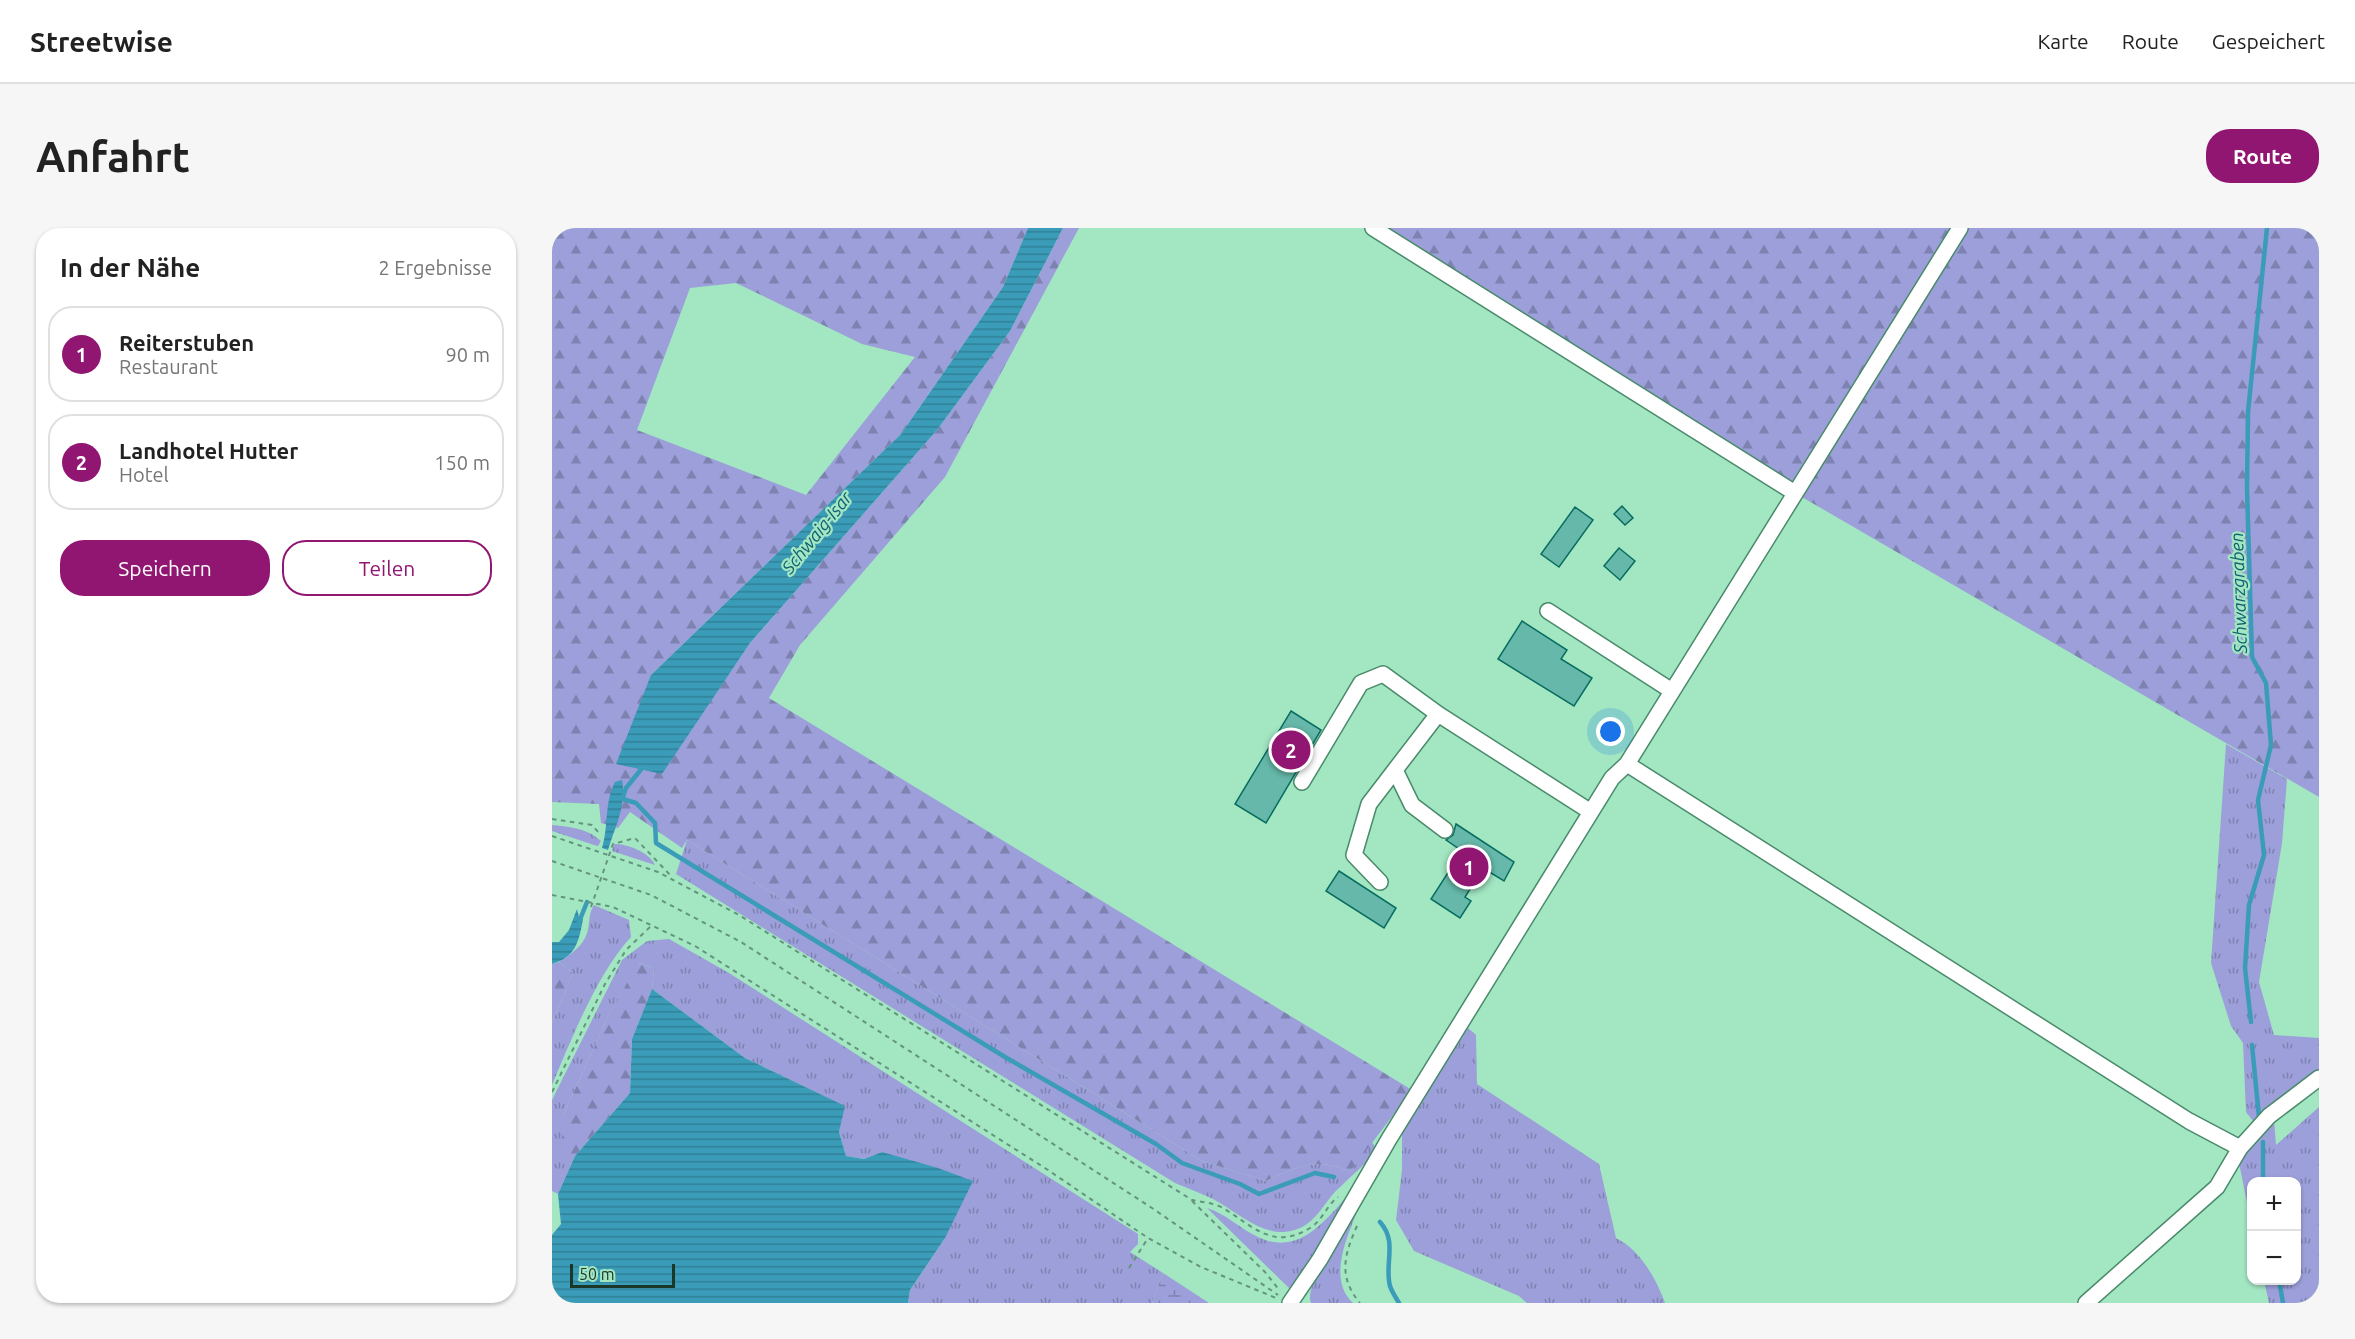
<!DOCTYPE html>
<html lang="de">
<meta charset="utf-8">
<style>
:root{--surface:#fff;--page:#f6f6f6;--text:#222;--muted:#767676;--line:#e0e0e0;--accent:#911672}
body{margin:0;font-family:Ubuntu,sans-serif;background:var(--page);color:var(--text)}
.controls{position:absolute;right:18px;bottom:18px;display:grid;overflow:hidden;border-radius:12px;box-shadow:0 2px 4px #0004}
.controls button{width:54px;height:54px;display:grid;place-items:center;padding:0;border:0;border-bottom:2px solid var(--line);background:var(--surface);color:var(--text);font:30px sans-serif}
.scale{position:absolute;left:18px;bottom:15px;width:105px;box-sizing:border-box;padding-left:6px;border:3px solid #1b3729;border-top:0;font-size:16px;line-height:21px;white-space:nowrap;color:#1b3729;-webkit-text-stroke:4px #a2e6c2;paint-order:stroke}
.you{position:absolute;left:1059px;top:504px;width:21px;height:21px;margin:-15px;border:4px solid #fff;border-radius:50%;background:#1a73e8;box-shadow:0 0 0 9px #1a73e833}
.badge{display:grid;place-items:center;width:39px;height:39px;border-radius:50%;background:var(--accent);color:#fff;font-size:20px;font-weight:700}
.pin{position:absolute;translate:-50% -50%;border:3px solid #fff;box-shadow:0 2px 6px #0006}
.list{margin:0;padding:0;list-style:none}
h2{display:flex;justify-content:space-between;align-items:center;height:78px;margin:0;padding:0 24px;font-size:26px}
h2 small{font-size:20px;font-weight:400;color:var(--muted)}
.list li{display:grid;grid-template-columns:39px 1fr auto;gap:18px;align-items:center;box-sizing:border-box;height:96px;margin:0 12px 12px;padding:0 12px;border:2px solid var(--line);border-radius:24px}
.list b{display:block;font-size:22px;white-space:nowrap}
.list p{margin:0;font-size:20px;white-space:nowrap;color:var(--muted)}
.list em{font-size:20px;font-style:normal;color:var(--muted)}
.actions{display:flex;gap:12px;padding:18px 24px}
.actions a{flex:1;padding:14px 0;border:2px solid var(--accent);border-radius:24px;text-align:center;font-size:21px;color:var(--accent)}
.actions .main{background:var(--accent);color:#fff}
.map{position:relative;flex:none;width:1767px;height:1075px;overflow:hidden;border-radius:24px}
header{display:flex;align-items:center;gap:36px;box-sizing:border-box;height:84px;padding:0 30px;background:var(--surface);border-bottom:2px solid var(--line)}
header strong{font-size:28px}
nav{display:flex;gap:33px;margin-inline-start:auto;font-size:21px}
.intro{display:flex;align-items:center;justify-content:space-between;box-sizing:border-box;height:144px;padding:0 36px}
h1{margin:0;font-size:42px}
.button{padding:15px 27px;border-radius:24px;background:var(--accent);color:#fff;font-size:21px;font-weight:700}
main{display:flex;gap:36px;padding:0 36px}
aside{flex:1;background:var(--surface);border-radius:24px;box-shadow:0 2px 4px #0004}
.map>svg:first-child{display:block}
.grass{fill:url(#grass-tufts)}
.forest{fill:url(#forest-firs);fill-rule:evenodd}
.wetland{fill:url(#wetland-marsh)}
.water{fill:url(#water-rules)}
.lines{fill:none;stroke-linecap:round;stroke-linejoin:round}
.stream{stroke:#3a9cb9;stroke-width:4.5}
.building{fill:#66b9aa;stroke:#086d60;stroke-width:1.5}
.minor-casing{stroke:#488a6a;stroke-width:18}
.path{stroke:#64957b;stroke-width:2;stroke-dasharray:4.5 4.5;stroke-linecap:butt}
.minor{stroke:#fff;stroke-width:15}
.labels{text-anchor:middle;stroke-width:4.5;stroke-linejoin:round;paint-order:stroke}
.water-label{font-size:18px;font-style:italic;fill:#105f73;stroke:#a2e6c2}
</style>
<header>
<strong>Streetwise</strong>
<nav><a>Karte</a><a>Route</a><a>Gespeichert</a></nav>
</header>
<div class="intro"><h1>Anfahrt</h1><a class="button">Route</a></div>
<main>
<aside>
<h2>In der Nähe<small>2 Ergebnisse</small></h2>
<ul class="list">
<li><span class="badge">1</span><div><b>Reiterstuben</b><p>Restaurant</p></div><em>90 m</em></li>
<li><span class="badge">2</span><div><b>Landhotel Hutter</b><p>Hotel</p></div><em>150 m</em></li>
</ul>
<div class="actions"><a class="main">Speichern</a><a>Teilen</a></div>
</aside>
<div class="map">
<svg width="1767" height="1075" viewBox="0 0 1767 1075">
<defs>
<pattern id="grass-tufts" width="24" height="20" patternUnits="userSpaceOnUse" patternTransform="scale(1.5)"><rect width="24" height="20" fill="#9c9fd9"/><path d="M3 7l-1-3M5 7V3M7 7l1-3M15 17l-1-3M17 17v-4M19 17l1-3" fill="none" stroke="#7e82b0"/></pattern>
<pattern id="forest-firs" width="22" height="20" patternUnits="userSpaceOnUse" patternTransform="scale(1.5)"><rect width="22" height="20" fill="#9c9fd9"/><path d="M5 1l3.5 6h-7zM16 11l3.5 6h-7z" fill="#7e82b0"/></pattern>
<pattern id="wetland-marsh" width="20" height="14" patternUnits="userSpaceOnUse" patternTransform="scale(1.5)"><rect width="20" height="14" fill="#9c9fd9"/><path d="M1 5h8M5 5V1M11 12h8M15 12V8" fill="none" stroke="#7e82b0"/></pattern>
<pattern id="water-rules" width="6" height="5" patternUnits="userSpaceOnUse" patternTransform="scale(1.5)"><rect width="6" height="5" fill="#3a9cb9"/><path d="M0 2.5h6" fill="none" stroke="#308096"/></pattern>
</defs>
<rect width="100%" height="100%" fill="#a2e6c2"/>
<path class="grass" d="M1674 516 1735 551 1730 615 1707 754 1722 807 1767 810V850L1722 892 1724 917 1767 879V1075H1717L1712 1053 1744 1052V954H1700L1699 994 1686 930 1699 913 1701 893 1694 884 1691 815 1679 798 1659 735Z
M0 597C18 599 35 600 49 613L46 618 42 617 0 603Z
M135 612 650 933 714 953C745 939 765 928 798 944L820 914 825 922C813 937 800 947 786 961 773 973 766 992 748 1000 716 1015 688 985 661 971 649 965 635 960 623 955L124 646Z
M62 616C76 616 97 624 103 637L60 623Z
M42 677 77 692 79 709C46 744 19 812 0 857V795L21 745 7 734C16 728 28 720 33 710 39 700 35 687 42 677Z
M117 711 177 745 586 1006V1016L578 1024 611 1045 600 1075H356L358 1062 393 1010 330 924 312 931 294 928 287 904 292 878 193 830 100 761 102 740 87 735 55 791 10 890 23 928 6 966 0 963V872L70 732 95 713Z
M916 800 924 807 925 856 1047 936 1064 1010C1088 1022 1104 1050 1113 1075H975L967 1068 862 1023 844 992 850 942V903Z
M795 968 799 969 744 1058 737 1060 655 980C674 986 686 999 704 1008 744 1029 771 996 795 968Z
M807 978C797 1006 774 1050 801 1075H759C751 1056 795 996 807 978Z"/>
<path class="forest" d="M0 0H476L451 59 349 206 99 447 109 546 198 415 385 202 458 103 511 0H527L393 249 248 417 217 470 860 862 798 944C765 928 745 939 714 953L650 933 135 612 130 620 78 584 66 600 49 595 47 576 0 574ZM184 55 310 116 363 129 254 267 85 202 138 60Z
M822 0H1767V569L1243 265Z
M7 734 21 745 0 795V736Z
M86 735 102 740 100 761 80 811 78 865 23 928 11 920 10 890 55 791Z"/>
<path class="wetland" d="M611 1045 657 1075H600Z"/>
<path class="water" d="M476 0H511L458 103 385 202 198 415 110 546 64 536 99 447 349 206 451 59Z
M70 552C75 577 63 599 56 622L50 620C57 597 52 575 63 554Z
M25 681 27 689 31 691C27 713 24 729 0 736V714H7L17 702Z
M100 761 193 830 293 878 287 904 294 928 312 931 330 924 386 940 421 953 393 1010 358 1062 356 1075H0V1007L9 996 6 966 23 928 78 865 80 811Z"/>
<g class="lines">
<path class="stream" d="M71 569 74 560 91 539
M71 571 84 575 103 595 104 615 453 829 604 916 630 935 688 956 707 966 763 945 782 949
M27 694 35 674
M1699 794 1693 740 1697 677 1712 627 1706 572 1719 517 1714 455 1700 429 1695 260 1696 184 1715 0
M1700 817 1707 889
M1711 914V954
M828 994C846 1014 832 1035 838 1058 840 1064 844 1070 847 1075
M1727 1052 1731 1075"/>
</g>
<path class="building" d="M1070 278 1081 290 1073 297 1062 286Z
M1023 279 1041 292 1007 339 989 326Z
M1067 320 1083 333 1068 352 1052 338Z
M970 393 1015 422 1009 431 1040 450 1022 478 946 431Z
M739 483 769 502 714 595 683 576Z
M904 596 962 634 952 653 931 640 913 669 919 673 908 690 879 671 910 623 894 612 901 607Z
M787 643 844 680 832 700 774 663Z"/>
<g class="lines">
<defs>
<path id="minor" d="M821 0 1243 265
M996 383 1120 463
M1075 536 1637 893 1688 920
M750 554 809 455 831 446 886 486
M893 602 860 577 843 542 886 486 1039 584
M828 654 802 627 817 576 843 542
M738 1075 768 1031 837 911 1060 550 1075 536 1408 0
M1534 1075 1665 959 1688 920 1717 888 1767 850"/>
</defs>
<use href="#minor" class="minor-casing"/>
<path class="path" d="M0 591 40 597 47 605
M0 608 106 644 187 687 640 972C649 974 663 975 671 980 701 998 721 1023 758 1000 770 993 775 977 786 969
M0 633 99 667 189 714 600 980 726 1067
M0 667 61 679 143 718 496 942 596 1010 649 1039 724 1070
M39 679 61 616 83 610 120 649
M0 864 53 756 74 722 99 698
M640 973 713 1044 728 1063
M805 998C792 1027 786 1049 808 1075
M577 1040 596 1010"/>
<use href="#minor" class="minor"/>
</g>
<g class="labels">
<g class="water-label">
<text transform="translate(265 305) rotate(-51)" y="6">Schwaig-Isar</text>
<text transform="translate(1687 365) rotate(-92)" y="6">Schwarzgraben</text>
</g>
</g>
</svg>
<div class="controls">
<button>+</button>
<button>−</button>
</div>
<div class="scale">50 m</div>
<div class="you"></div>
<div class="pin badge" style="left:917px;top:639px">1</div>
<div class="pin badge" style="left:739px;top:522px">2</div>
</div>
</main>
